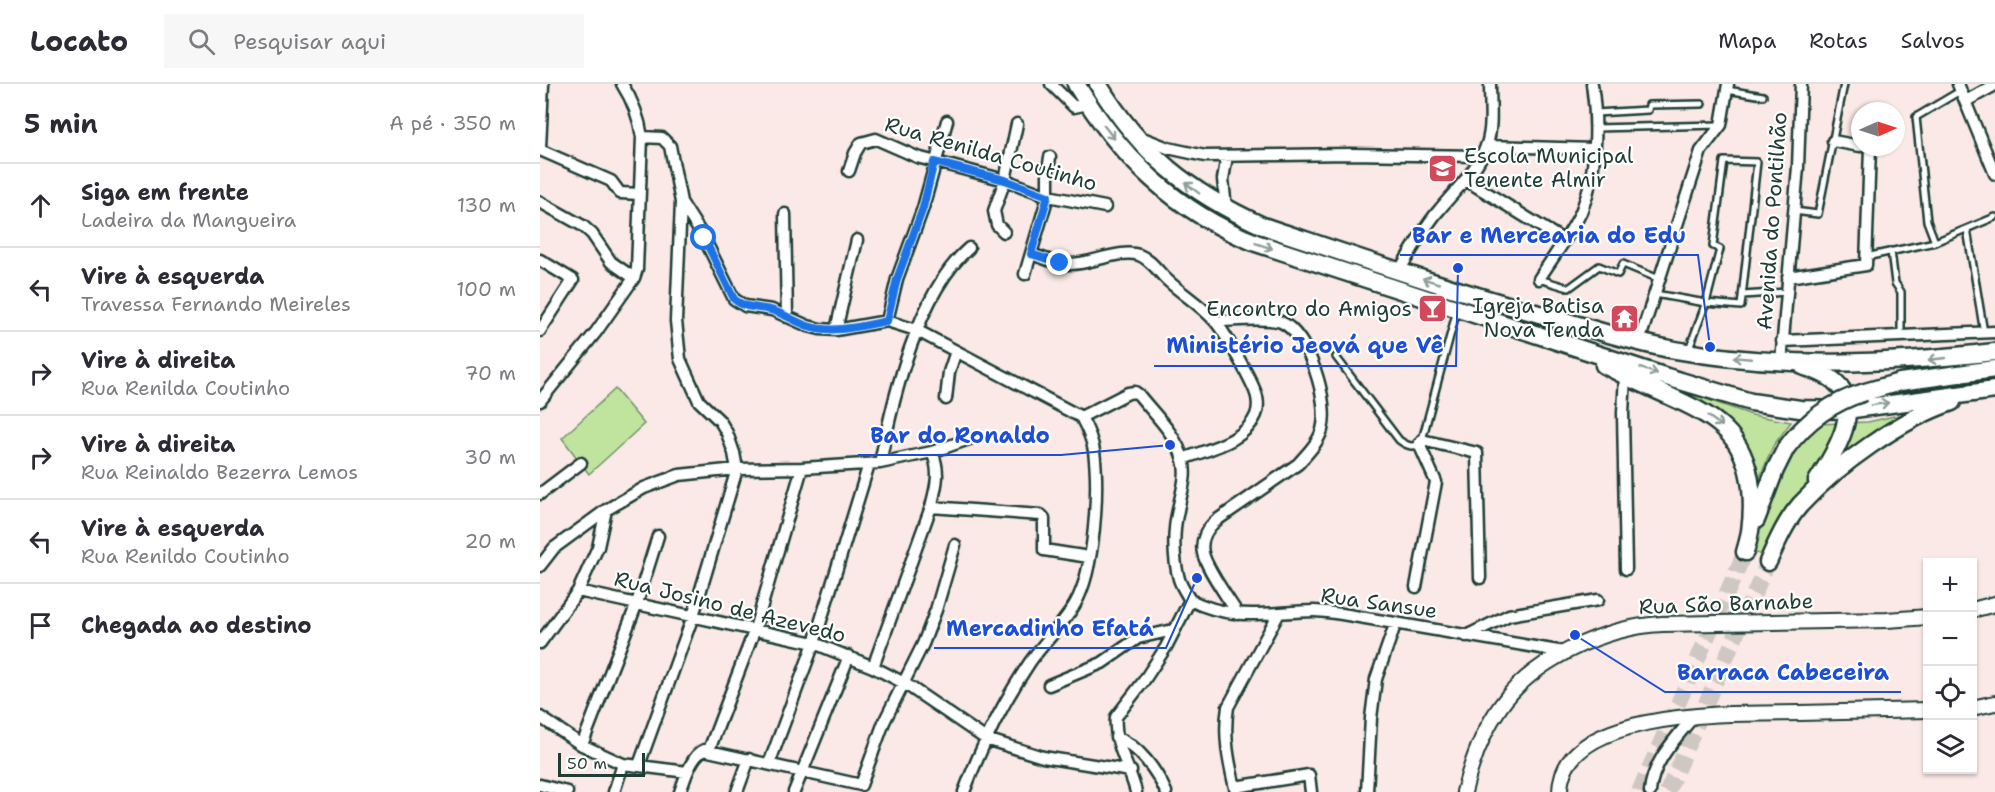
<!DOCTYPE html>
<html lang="pt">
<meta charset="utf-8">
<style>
:root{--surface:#fff;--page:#f7f7f7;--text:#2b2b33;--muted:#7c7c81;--line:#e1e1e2}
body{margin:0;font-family:"Shantell Sans",sans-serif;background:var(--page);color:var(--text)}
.controls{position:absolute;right:18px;bottom:18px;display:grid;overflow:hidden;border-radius:0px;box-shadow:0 2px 4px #0004}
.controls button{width:54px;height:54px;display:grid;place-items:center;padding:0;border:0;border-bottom:2px solid var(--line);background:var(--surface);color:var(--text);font:30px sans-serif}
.compass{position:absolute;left:1311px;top:18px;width:54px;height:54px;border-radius:50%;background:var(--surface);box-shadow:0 2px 4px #0004;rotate:87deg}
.scale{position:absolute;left:18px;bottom:15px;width:87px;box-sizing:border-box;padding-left:6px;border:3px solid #1f3d34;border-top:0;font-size:16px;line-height:21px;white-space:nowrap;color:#1f3d34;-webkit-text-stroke:4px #fff;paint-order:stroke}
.stop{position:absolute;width:18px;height:18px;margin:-14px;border:4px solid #1a73e8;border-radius:50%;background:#fff}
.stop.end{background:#1a73e8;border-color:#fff;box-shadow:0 2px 6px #0008}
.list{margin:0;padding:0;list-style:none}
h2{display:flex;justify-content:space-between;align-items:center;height:78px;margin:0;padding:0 24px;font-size:26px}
h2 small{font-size:20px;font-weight:400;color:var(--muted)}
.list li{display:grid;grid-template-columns:39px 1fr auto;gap:18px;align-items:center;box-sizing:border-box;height:84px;padding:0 24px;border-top:2px solid var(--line)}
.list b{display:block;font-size:22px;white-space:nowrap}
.list p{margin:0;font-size:20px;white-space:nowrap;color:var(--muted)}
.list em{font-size:20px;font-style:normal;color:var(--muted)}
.icon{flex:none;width:33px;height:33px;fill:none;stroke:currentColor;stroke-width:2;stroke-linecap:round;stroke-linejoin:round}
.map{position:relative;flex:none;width:1455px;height:708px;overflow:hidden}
header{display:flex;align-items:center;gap:36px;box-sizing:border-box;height:84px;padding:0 30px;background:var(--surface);border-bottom:2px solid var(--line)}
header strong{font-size:28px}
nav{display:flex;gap:33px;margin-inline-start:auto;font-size:21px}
.search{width:420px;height:54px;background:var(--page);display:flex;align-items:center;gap:15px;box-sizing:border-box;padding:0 21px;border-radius:0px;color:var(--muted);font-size:22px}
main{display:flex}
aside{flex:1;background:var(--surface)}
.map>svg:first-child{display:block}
.green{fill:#c0e49e;stroke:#709069;stroke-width:1.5}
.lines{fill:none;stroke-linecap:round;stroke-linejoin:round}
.primary-tunnel{stroke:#cec7c2;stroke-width:16;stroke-dasharray:16 8;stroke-linecap:butt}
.service-casing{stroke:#1f3d34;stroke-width:10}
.minor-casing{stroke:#1f3d34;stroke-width:15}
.tertiary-casing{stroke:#1f3d34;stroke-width:18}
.primary-casing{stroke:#1f3d34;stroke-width:21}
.service{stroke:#fff;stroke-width:5}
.minor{stroke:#fff;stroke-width:10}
.tertiary{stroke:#fff;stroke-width:14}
.primary{stroke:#fff;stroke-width:16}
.primary-bridge-casing{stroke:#1f3d34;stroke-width:21;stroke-linecap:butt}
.primary-bridge{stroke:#fff;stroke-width:16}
.oneway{stroke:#8f9e9a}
.route{stroke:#1a73e8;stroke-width:8}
.labels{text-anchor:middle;stroke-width:4.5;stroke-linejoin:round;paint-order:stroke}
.street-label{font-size:21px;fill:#1f3d34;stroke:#fff}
.poi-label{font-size:21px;fill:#1f3d34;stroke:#fff;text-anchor:end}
.leader{fill:none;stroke:#1d4ed8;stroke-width:2}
.callout-dot{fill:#1d4ed8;stroke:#fff;stroke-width:2}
.callout-label{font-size:22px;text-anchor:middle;font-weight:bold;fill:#1d4ed8;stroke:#fff;stroke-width:4.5;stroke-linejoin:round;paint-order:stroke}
</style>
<header>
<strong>Locato</strong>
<div class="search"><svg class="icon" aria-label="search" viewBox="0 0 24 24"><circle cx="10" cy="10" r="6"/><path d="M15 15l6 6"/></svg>Pesquisar aqui</div>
<nav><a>Mapa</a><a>Rotas</a><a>Salvos</a></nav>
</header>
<main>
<aside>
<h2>5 min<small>A pé · 350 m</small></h2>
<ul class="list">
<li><svg class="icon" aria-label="ahead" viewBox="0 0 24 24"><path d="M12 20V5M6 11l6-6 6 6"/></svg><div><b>Siga em frente</b><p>Ladeira da Mangueira</p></div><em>130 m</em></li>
<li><svg class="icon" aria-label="left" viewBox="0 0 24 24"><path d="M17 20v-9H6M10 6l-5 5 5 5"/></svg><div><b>Vire à esquerda</b><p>Travessa Fernando Meireles</p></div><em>100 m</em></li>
<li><svg class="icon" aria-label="right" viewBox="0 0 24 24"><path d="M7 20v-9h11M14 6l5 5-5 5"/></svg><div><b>Vire à direita</b><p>Rua Renilda Coutinho</p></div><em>70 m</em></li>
<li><svg class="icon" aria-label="right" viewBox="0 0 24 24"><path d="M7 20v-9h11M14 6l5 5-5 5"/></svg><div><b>Vire à direita</b><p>Rua Reinaldo Bezerra Lemos</p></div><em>30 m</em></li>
<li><svg class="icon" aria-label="left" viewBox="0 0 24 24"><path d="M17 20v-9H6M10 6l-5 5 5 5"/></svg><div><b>Vire à esquerda</b><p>Rua Renildo Coutinho</p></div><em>20 m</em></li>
<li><svg class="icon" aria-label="arrive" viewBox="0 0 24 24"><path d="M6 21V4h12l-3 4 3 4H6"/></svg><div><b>Chegada ao destino</b></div></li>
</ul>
</aside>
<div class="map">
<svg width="1455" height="708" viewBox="0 0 1455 708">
<rect width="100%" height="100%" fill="#fae9e6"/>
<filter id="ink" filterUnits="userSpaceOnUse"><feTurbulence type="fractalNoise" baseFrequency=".0167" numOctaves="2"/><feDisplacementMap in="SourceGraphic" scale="12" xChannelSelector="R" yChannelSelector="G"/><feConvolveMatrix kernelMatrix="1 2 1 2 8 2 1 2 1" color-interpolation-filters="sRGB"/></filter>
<g filter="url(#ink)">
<path class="green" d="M1131 303 1212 331 1251 338 1233 362 1218 398 1188 338 1174 326 1130 305Z
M75 305 104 340 49 390 22 354Z
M1359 331C1323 358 1271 390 1244 426 1234 439 1229 456 1223 472L1212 467 1224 433 1251 369 1278 340 1328 338Z"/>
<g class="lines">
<path class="primary-tunnel" d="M1099 708 1205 468
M1127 708 1228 478"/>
<defs>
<path id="service" d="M1187 6 1223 12
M1055 29 1108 26 1109 21 1162 20
M1055 44 1180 41
M1254 127 1278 130 1304 0
M1427 145 1444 249
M1395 158 1387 137 1376 33 1420 7
M1351 167 1355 199 1361 208V252
M1326 173 1395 158 1455 133
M999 195 1029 204 1059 182 1078 190 1083 180 1119 195
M1115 210 1166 219 1201 222 1217 78 1184 77 1173 162 1180 165 1166 219 1149 265
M1203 211 1247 208
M796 273 859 356C867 362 876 366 882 356L917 226"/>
<path id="minor" d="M511 0 534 23 548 20
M1418 0 1455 90
M1426 17 1455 1
M600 53 628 64 665 72 809 70 941 72
M1293 57 1320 62
M946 62 1054 65
M0 64 3 0
M0 66 71 97 80 109 100 110
M309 87 315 69 321 59 336 55 377 73 465 96 508 112 565 123
M926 96 1023 156
M0 118 43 142 52 150 71 178 94 194
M141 118 164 154 194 215 205 222 232 226 268 242 280 245 296 246 347 237 376 246 541 333
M686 125 683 95 687 72
M245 130 247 233
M464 148 457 141 454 127 465 96 477 40
M491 170C504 174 518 181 531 180 551 180 580 165 599 171 610 175 618 187 626 195 642 210 661 221 675 237 684 247 714 300 717 313 718 318 718 326 716 331 705 358 668 365 643 375
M0 176 33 196 0 247
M859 187C872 166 884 143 900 125 917 104 938 86 947 60 953 42 950 20 950 0
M485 190 508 112V87L510 73
M1248 193 1326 181 1330 64 1327 63
M999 195C1013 173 1030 151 1041 128 1057 90 1058 41 1052 0
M347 237 357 195 383 124 407 37
M676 237C691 237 729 233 741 238 769 250 790 318 782 346 778 359 767 370 758 380L677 436C667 444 660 456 663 469 666 484 689 516 698 530
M296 246 317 156
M1242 257 1455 248
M1099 258 1161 67 1181 41 1188 0
M1241 278 1258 83 1261 0
M1085 292 1083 329 1086 485
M406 315 409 288 416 267
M0 317 56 248 94 194 97 185 102 53C99 32 93 17 82 0
M541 333 588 309 595 308 599 311C614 330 637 351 643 376 648 392 641 409 638 426 633 447 633 474 639 495 641 502 646 509 650 516L626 563 603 598 576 633C573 659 590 683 596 708
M882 356 937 369 940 494
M340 379C353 314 378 208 429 164
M0 410 41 379
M391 423 501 431 504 434V466L549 473
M0 482 14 464 66 426 104 404 139 391 197 385 262 384 340 379 392 368 432 354
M876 503 896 398 879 360
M38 507 58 463 66 426
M650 516C694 538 728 528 774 527 783 527 793 529 802 530L1024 568
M926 552 969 531 1058 516
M0 559 38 507 274 559 333 583 364 599 446 655 503 673 591 687
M333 583 391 423C396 403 401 388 392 368
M509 601 562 579 598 554 633 546
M0 633 42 661 83 680 147 688
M576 653C599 662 616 686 626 708
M42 661 97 519 118 452
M169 666 215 545 262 384
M229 680 274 559 329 380
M99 681 153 532 197 385 194 369 187 349 180 337 159 317 140 275 136 237 141 118 130 62 122 54 102 53
M0 701 27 708
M695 703 769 691 771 708
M74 708 83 680
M140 708C145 695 151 672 164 666L321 701 344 638 383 560 396 526 415 461
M197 708 209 675
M254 708 309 572
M424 708C441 663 463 618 490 578 504 558 523 541 535 520 555 486 559 405 554 367 552 354 547 344 541 333
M696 708C689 679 683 652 688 623L738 531
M827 708 831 634 836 595 855 541
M1110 708C1112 678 1136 654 1154 632"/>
<path id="tertiary" d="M1432 526 1455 520
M1432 624 1455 619
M924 708C931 680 943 647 960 623 993 575 1065 543 1122 540L1347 536 1388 533
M1020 708C1020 622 1203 630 1260 629 1302 628 1345 627 1388 626"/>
<path id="primary" d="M536 0C580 73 635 127 716 159L1127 293 1211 318 1260 325 1306 326 1455 306
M558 0C601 70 648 108 723 142 822 175 920 209 1021 236 1058 247 1096 259 1135 266 1241 285 1348 280 1455 268
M1064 281C1085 292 1106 302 1127 311 1173 332 1205 348 1211 404 1213 426 1212 447 1205 468
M1263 282C1273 286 1284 289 1293 296 1326 322 1293 372 1277 397
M1325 308 1360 298 1455 285
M1216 436 1235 386 1246 364
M1228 478C1237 458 1246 437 1260 421 1297 381 1361 335 1412 318"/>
</defs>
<use href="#service" class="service-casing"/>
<use href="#minor" class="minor-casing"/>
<use href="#tertiary" class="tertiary-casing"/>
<use href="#primary" class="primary-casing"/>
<use href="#service" class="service"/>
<use href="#minor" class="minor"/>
<use href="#tertiary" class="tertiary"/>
<use href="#primary" class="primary"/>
<defs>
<path id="primary-bridge" d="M1246 364C1266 337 1292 318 1325 308"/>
</defs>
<use href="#primary-bridge" class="primary-bridge-casing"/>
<use href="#primary-bridge" class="primary-bridge"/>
</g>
<defs><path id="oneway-shaft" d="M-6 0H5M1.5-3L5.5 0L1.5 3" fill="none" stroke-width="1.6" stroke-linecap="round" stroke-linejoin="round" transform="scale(1.5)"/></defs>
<g class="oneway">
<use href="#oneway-shaft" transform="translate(569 48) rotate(52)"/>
<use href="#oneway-shaft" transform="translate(652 104) rotate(-143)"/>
<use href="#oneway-shaft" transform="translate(724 162) rotate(18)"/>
<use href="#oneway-shaft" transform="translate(891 197) rotate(-163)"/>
<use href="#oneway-shaft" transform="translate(1202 274) rotate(-175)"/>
<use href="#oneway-shaft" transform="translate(1397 275) rotate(174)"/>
<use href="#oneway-shaft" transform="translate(1109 287) rotate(18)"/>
<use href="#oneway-shaft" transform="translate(1340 320) rotate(-9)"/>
<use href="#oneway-shaft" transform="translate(1175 337) rotate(36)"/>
</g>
</g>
<g class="lines" filter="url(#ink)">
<path class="route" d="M164 154 194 215C206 226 220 222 234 227 246 231 256 238 268 242 294 250 321 242 347 237L357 195 383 124 394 78 465 96 508 112 491 170 520 179"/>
</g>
<defs>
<symbol id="school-square" viewBox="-11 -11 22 22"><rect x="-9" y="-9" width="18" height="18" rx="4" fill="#d1495b" stroke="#fff"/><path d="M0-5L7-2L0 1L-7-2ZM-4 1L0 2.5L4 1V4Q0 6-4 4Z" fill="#fff"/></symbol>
<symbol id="bar-square" viewBox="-11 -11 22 22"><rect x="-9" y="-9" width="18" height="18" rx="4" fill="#d1495b" stroke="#fff"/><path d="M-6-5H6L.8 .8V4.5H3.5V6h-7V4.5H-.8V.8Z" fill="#fff"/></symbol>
<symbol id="temple-square" viewBox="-11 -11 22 22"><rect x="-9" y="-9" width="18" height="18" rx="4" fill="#d1495b" stroke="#fff"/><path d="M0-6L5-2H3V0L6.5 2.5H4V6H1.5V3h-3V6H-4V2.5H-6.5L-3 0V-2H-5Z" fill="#fff"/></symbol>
</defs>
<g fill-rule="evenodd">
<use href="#school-square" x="886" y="68" width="33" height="33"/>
<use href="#bar-square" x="876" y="208" width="33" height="33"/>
<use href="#temple-square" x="1068" y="218" width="33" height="33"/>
</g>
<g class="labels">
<g class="street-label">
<text transform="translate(451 70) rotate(16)" y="7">Rua Renilda Coutinho</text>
<text transform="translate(1232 137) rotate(-86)" y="7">Avenida do Pontilhão</text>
<text transform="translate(839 519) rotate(8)" y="7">Rua Sansue</text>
<text transform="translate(1186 520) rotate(-2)" y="7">Rua São Barnabe</text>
<text transform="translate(190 523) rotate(14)" y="7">Rua Josino de Azevedo</text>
</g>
<g class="poi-label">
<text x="924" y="79" text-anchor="start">Escola Municipal<tspan x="924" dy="24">Tenente Almir</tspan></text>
<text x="1064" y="229">Igreja Batisa<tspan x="1064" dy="24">Nova Tenda</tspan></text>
<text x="872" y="232">Encontro do Amigos</text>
</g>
</g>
<path class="leader" d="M1170 263L1158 171H860M918 184L916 282H614M630 361L521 371H318M657 494L626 564H394M1035 551L1125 608H1361"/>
<g class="callout-dot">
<circle cx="1170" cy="263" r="6"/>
<circle cx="918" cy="184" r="6"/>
<circle cx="630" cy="361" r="6"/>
<circle cx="657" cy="494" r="6"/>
<circle cx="1035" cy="551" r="6"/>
</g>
<g class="callout-label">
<text x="1009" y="159">Bar e Mercearia do Edu</text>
<text x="765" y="269">Ministério Jeová que Vê</text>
<text x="420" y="359">Bar do Ronaldo</text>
<text x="510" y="552">Mercadinho Efatá</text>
<text x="1243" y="596">Barraca Cabeceira</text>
</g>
</svg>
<div class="controls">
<button>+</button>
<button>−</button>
<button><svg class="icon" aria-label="locate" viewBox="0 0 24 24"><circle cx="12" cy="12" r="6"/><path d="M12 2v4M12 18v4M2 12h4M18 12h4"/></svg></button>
<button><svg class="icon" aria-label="layers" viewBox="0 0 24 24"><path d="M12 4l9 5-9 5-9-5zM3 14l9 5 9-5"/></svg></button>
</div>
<svg class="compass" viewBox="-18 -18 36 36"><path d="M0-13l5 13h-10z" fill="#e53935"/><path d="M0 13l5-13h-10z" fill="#7c7c81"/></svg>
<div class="scale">50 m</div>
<div class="stop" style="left:164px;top:154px"></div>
<div class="stop end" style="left:520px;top:179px"></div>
</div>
</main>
